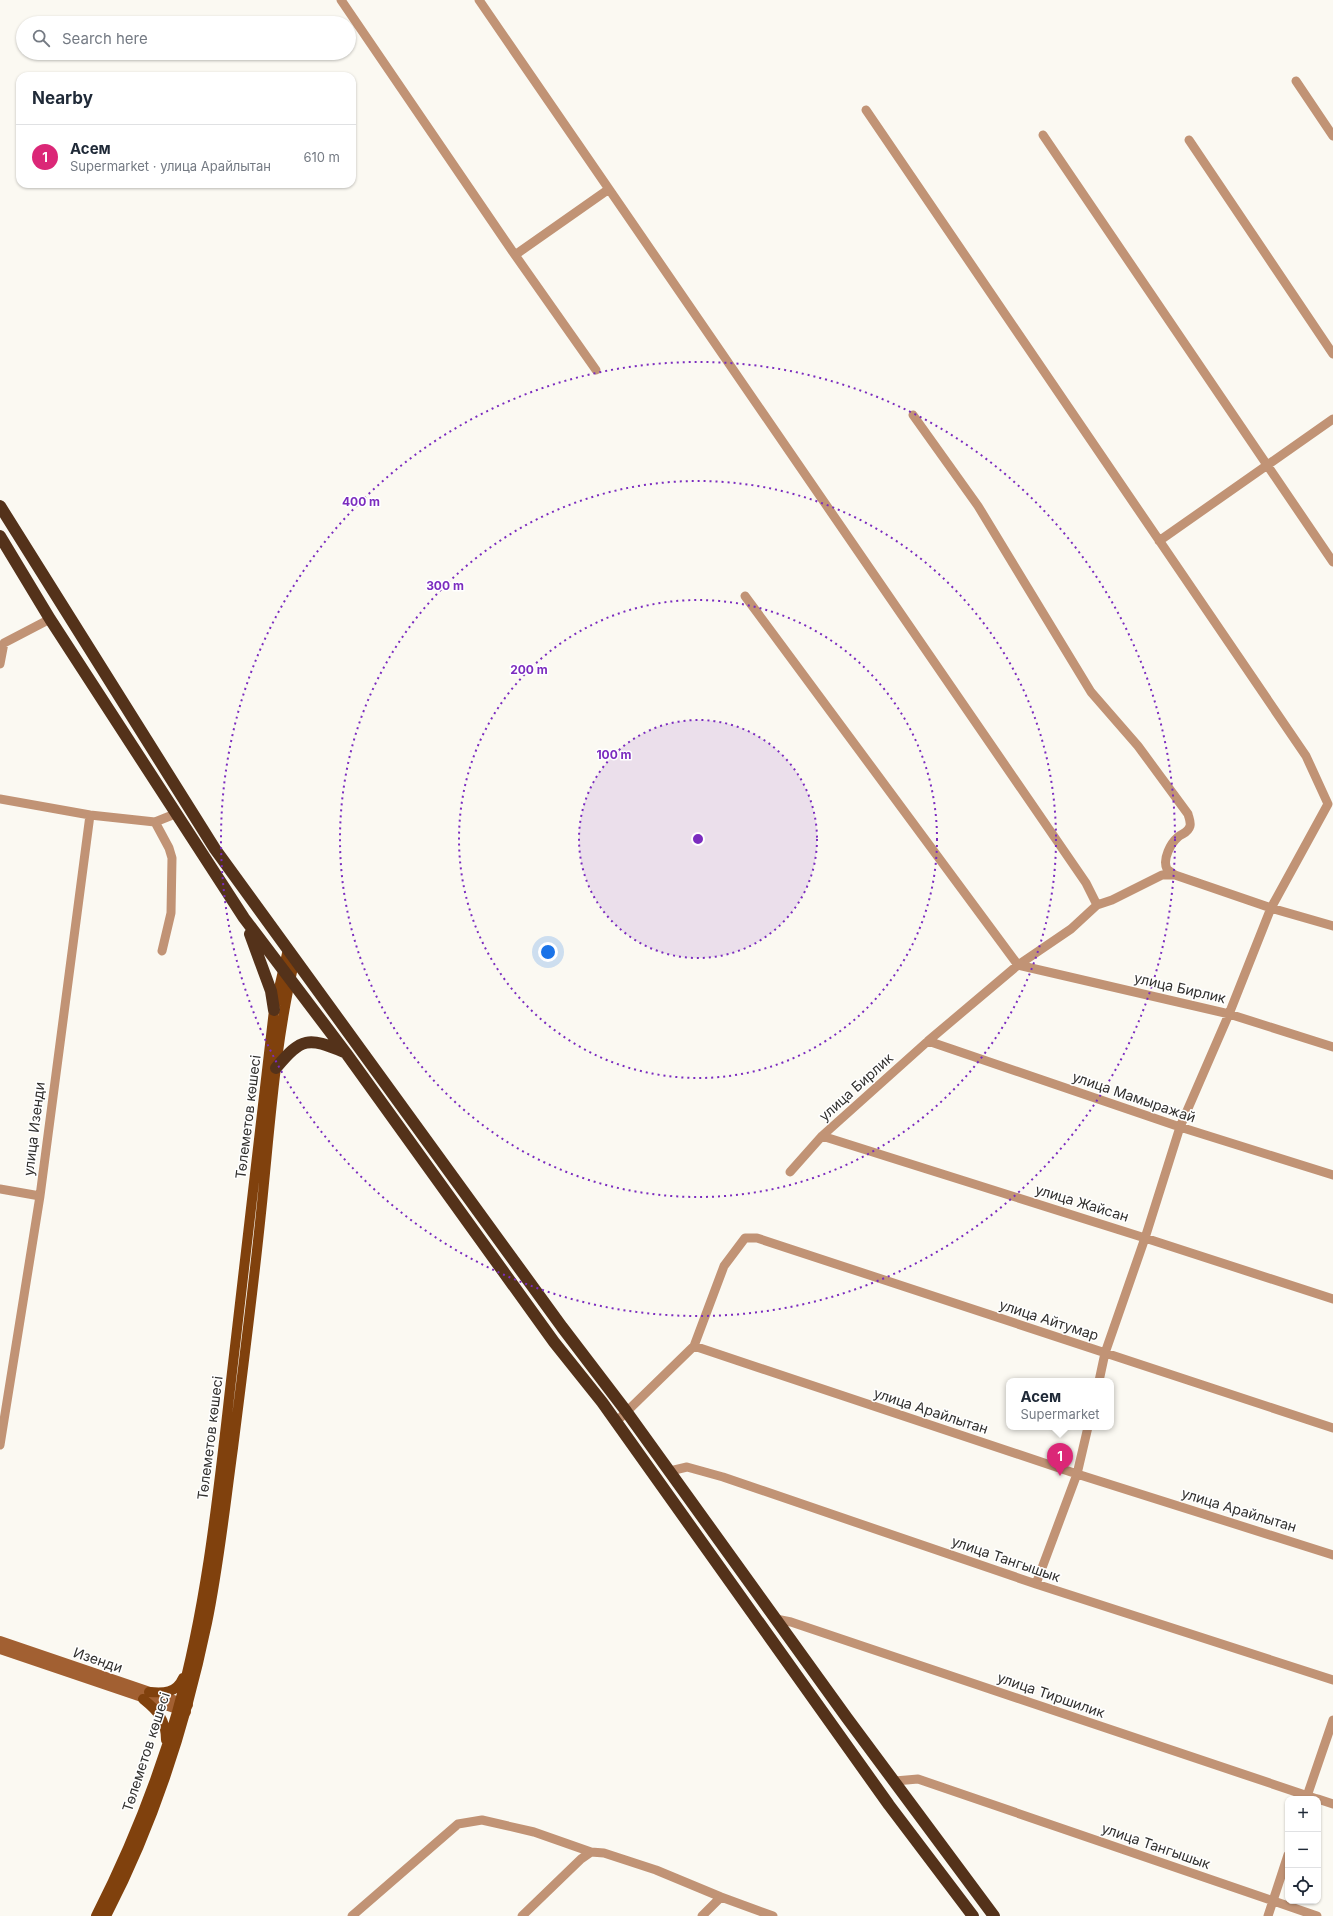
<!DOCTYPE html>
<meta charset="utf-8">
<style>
:root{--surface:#fff;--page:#f2f2f3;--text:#1f2937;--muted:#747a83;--line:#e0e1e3;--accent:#db2777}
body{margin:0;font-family:Inter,sans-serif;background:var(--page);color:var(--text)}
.controls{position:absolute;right:12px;bottom:12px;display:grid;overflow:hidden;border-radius:8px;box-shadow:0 1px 3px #0004}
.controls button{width:36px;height:36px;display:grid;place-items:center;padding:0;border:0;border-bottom:1px solid var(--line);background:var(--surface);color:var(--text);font:20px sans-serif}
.you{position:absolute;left:548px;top:952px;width:14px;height:14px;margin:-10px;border:3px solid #fff;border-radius:50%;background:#1a73e8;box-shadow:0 0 0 6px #1a73e833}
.badge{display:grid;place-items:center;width:26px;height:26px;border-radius:50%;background:var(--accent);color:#fff;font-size:13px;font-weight:700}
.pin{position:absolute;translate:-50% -33px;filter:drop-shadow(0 1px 2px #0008)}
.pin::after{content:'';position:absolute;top:21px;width:14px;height:12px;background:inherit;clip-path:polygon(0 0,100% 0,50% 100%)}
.popup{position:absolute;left:1006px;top:1378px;width:108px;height:52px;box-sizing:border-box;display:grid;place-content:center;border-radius:8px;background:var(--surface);filter:drop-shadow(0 1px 3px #0005);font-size:13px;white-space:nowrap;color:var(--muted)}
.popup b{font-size:15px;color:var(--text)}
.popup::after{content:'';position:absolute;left:50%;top:100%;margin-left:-8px;border:8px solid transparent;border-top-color:var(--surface)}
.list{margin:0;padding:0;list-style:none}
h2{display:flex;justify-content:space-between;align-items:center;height:52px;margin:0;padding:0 16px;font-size:17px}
h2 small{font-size:13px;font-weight:400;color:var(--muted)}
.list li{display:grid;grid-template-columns:26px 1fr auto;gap:12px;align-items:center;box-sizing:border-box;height:64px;padding:0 16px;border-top:1px solid var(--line)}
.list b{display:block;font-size:15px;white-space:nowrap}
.list p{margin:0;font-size:13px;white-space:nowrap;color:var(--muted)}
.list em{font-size:13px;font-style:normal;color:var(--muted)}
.icon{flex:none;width:22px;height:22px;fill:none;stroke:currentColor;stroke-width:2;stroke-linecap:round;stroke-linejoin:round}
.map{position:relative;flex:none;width:1333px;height:1916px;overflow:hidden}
.search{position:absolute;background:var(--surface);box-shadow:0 1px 3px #0004;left:16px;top:16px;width:340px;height:44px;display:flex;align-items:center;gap:10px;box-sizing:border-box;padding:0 14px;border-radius:22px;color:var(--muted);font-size:15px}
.panel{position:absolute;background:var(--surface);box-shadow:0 1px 3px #0004;left:16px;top:72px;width:340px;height:116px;border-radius:12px}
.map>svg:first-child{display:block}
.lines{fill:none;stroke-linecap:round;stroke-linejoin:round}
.street{stroke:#c19375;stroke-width:9}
.secondary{stroke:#a26032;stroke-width:10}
.primary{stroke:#80410d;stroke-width:10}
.highway{stroke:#54321a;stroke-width:12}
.ring{fill:none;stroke:#7b2cbf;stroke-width:2;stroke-dasharray:2 4}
.labels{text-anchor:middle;stroke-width:3;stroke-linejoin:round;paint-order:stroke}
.street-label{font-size:14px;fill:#31302e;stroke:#fff}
.centre{fill:#7b2cbf;stroke:#fff;stroke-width:2}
.ring-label{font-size:12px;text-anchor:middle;font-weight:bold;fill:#7b2cbf;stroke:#fff;stroke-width:3;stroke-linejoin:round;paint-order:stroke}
</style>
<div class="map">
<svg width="1333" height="1916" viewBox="0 0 1333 1916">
<rect width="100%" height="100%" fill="#fbf9f2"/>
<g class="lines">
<path class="street" d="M341 0 515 255 596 370
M479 0 1086 883 1097 905 1112 900 1162 875H1175L1271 908 1333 926
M1296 81 1333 136
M866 110 1306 756 1328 804
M1043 135 1333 562
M1189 140 1333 354
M515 255 609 189
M913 415 978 506 1091 692 1138 746 1188 814C1189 818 1191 822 1190 826 1188 833 1183 833 1178 837 1171 843 1162 859 1167 869 1169 871 1172 873 1175 875
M1159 541 1333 419
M745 596 1018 965 1229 1014 1333 1047
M0 664 4 643 50 619
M0 799 90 815 155 822 175 814
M155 822 169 848 172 858 171 913 162 951
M928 1041 1180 1127 1333 1175
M822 1136 1145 1238 1333 1299
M790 1172 822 1136 928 1041 1018 965 1071 929 1097 905
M0 1189 40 1196
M694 1346 724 1266 745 1238H757L1333 1428
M1099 1381 1105 1353 1145 1238 1180 1127 1229 1014 1271 908 1328 804
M616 1422 694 1346 1077 1474 1333 1555
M0 1445 40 1196 90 815
M670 1471 687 1467 723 1477 1036 1584 1333 1680
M1036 1584 1077 1474 1088 1427
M776 1619 791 1622 1317 1799
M895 1781 918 1779 1317 1916
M1306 1799 1333 1720
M1318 1799 1333 1804
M352 1916 458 1824 482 1820 534 1832 591 1852
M522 1916 581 1859 591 1852 604 1853 656 1870 721 1897 773 1916
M702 1916 721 1897
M1268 1916 1288 1855"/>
<path class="secondary" d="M0 1641 188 1705
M0 1649 186 1712"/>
<path class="primary" d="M149 1692C163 1693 176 1694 183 1678
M143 1699C158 1711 166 1720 166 1740
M96 1916C129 1851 157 1782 177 1712 208 1601 219 1485 232 1372 247 1251 260 1130 274 1010L288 949
M106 1916C154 1824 186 1724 207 1623 219 1565 225 1506 233 1448 243 1369 253 1291 261 1213 270 1128 275 1041 295 959"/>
<path class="highway" d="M0 506 215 849 562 1327 626 1411 847 1718 994 1916
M0 536 50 619 244 918 346 1053 554 1342 602 1402 889 1805 973 1916
M250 934 271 991 274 1010
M276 1068C302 1037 308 1037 344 1052"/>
</g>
<circle cx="698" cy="839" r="119" fill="#7b2cbf" fill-opacity=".12"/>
<g class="ring">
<circle cx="698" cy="839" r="119"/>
<circle cx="698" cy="839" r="239"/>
<circle cx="698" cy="839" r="358"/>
<circle cx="698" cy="839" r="477"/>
</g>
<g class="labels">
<g class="street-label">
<text transform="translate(1180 988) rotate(13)" y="5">улица Бирлик</text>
<text transform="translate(856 1087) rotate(-42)" y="5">улица Бирлик</text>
<text transform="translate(1134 1097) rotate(19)" y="5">улица Мамыражай</text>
<text transform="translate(248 1117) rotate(-83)" y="5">Төлеметов көшесі</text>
<text transform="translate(34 1129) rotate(-83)" y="5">улица Изенди</text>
<text transform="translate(1082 1203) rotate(17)" y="5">улица Жайсан</text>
<text transform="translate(1049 1320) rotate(18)" y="5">улица Айтумар</text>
<text transform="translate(931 1411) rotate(18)" y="5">улица Арайлытан</text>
<text transform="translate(210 1438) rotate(-83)" y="5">Төлеметов көшесі</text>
<text transform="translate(1239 1510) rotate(17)" y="5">улица Арайлытан</text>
<text transform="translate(1006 1559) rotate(19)" y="5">улица Тангышык</text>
<text transform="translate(98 1660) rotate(19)" y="5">Изенди</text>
<text transform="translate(1051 1695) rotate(19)" y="5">улица Тиршилик</text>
<text transform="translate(146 1752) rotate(-72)" y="5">Төлеметов көшесі</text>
<text transform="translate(1156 1846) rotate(19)" y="5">улица Тангышык</text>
</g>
</g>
<circle cx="698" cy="839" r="6" class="centre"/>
<g class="ring-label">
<text x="361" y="506">400 m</text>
<text x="445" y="590">300 m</text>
<text x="529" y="674">200 m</text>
<text x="614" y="759">100 m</text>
</g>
</svg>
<div class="controls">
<button>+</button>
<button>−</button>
<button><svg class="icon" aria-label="locate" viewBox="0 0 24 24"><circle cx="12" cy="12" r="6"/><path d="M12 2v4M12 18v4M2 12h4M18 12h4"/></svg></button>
</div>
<div class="you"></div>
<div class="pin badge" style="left:1060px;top:1476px">1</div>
<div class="popup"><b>Асем</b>Supermarket</div>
<div class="search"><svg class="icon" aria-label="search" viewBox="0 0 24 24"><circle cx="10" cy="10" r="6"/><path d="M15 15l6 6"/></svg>Search here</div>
<section class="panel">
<h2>Nearby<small></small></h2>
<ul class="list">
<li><span class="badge">1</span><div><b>Асем</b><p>Supermarket · улица Арайлытан</p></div><em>610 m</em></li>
</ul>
</section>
</div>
